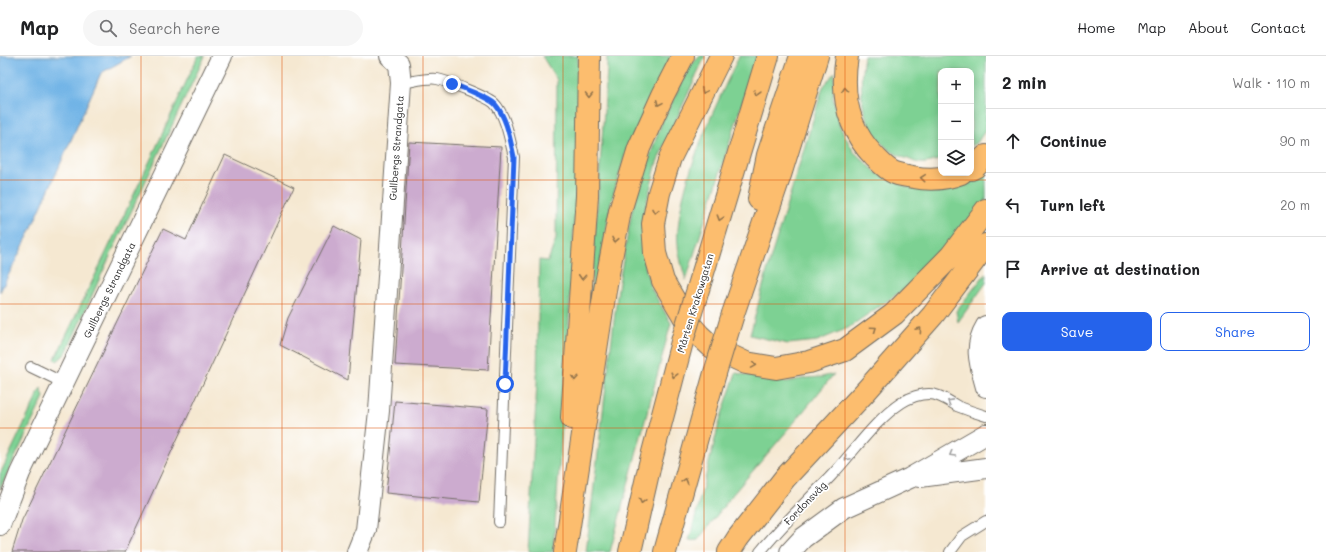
<!DOCTYPE html>
<meta charset="utf-8">
<style>
:root{--surface:#fff;--page:#f6f6f6;--text:#202124;--muted:#757577;--line:#e0e0e0;--accent:#2563eb}
body{margin:0;font-family:Mali,sans-serif;background:var(--page);color:var(--text)}
.controls{position:absolute;right:12px;top:12px;display:grid;overflow:hidden;border-radius:8px;box-shadow:0 2px 10px #0003}
.controls button{width:36px;height:36px;display:grid;place-items:center;padding:0;border:0;border-bottom:1px solid var(--line);background:var(--surface);color:var(--text);font:20px sans-serif}
.stop{position:absolute;width:12px;height:12px;margin:-9px;border:3px solid #2563eb;border-radius:50%;background:#fff}
.stop.end{background:#2563eb;border-color:#fff;box-shadow:0 1px 4px #0008}
.list{margin:0;padding:0;list-style:none}
h2{display:flex;justify-content:space-between;align-items:center;height:52px;margin:0;padding:0 16px;font-size:17px}
h2 small{font-size:13px;font-weight:400;color:var(--muted)}
.list li{display:grid;grid-template-columns:26px 1fr auto;gap:12px;align-items:center;box-sizing:border-box;height:64px;padding:0 16px;border-top:1px solid var(--line)}
.list b{display:block;font-size:15px;white-space:nowrap}
.list em{font-size:13px;font-style:normal;color:var(--muted)}
.actions{display:flex;gap:8px;padding:12px 16px}
.actions a{flex:1;padding:9px 0;border:1px solid var(--accent);border-radius:8px;text-align:center;font-size:14px;color:var(--accent)}
.actions .main{background:var(--accent);color:#fff}
.icon{flex:none;width:22px;height:22px;fill:none;stroke:currentColor;stroke-width:2;stroke-linecap:round;stroke-linejoin:round}
.map{position:relative;flex:none;width:986px;height:496px;overflow:hidden}
header{display:flex;align-items:center;gap:24px;box-sizing:border-box;height:56px;padding:0 20px;background:var(--surface);border-bottom:1px solid var(--line)}
header strong{font-size:19px}
nav{display:flex;gap:22px;margin-inline-start:auto;font-size:14px}
.search{width:280px;height:36px;background:var(--page);display:flex;align-items:center;gap:10px;box-sizing:border-box;padding:0 14px;border-radius:22px;color:var(--muted);font-size:15px}
main{display:flex}
aside{flex:1;background:var(--surface)}
.map>svg:first-child{display:block}
.green{fill:#7dd193;stroke:#547e5f}
.water{fill:#71b4e6;stroke:#4e7088}
.building{fill:#ccabcf}
.lines{fill:none;stroke-linecap:round;stroke-linejoin:round}
.lane-casing{stroke:#726d65;stroke-width:12}
.street-casing{stroke:#726d65;stroke-width:22}
.highway-casing{stroke:#726d65;stroke-width:24}
.lane{stroke:#fff;stroke-width:10}
.street{stroke:#fff;stroke-width:20}
.highway{stroke:#fcbd6e;stroke-width:22}
.highway-bridge-casing{stroke:#726d65;stroke-width:24;stroke-linecap:butt}
.highway-bridge{stroke:#fcbd6e;stroke-width:22}
.oneway{stroke:#94744c}
.oneway2{stroke:#a0a0a0}
.route{stroke:#2563eb;stroke-width:5}
.grid{fill:none;stroke:#df570e;stroke-width:1;stroke-opacity:0.55}
.labels{text-anchor:middle;stroke-width:3.5;stroke-linejoin:round;paint-order:stroke}
.street-label{font-size:10px;fill:#2b2b2b;stroke:#fff}
</style>
<header>
<strong>Map</strong>
<div class="search"><svg class="icon" aria-label="search" viewBox="0 0 24 24"><circle cx="10" cy="10" r="6"/><path d="M15 15l6 6"/></svg>Search here</div>
<nav><a>Home</a><a>Map</a><a>About</a><a>Contact</a></nav>
</header>
<main>
<div class="map">
<svg width="986" height="496" viewBox="0 0 986 496">
<rect width="100%" height="100%" fill="#fff"/>
<filter id="ink" filterUnits="userSpaceOnUse"><feTurbulence type="fractalNoise" baseFrequency=".025" numOctaves="2"/><feDisplacementMap in="SourceGraphic" scale="8" xChannelSelector="R" yChannelSelector="G"/><feConvolveMatrix kernelMatrix="1 2 1 2 8 2 1 2 1" color-interpolation-filters="sRGB"/></filter>
<filter id="wash" filterUnits="userSpaceOnUse"><feTurbulence type="fractalNoise" baseFrequency=".012" numOctaves="4" result="noise"/><feDisplacementMap in="SourceGraphic" scale="16" xChannelSelector="R" yChannelSelector="G"/><feGaussianBlur stdDeviation="0.9" result="paint"/><feColorMatrix in="noise" values="0 0 0 0 0 0 0 0 0 0 0 0 0 0 0 0 0 1.4 0 .05"/><feComposite in="paint" operator="in"/></filter>
<g filter="url(#wash)">
<rect width="100%" height="100%" fill="#f5e8d1"/>
<path class="green" d="M198 0H205L104 213 67 295 62 301 57 305 55 303 148 109Z
M542 0H578L580 57 567 301 553 496H528L537 326 539 204 548 205 556 183 557 24Z
M607 0H671L627 93 611 146 588 275 607 14Z
M700 0H705L657 106 643 161 644 206 651 232 671 267 610 496H586L618 232 632 155 646 111 662 66 690 10Z
M739 0H757L686 224C681 207 676 190 678 173 683 115 715 52 739 0Z
M864 0H986V73L977 87 971 90V15H941V103C935 105 926 108 920 107 915 107 910 103 905 102 862 86 857 40 864 0Z
M835 16 833 42 840 71 854 96 877 117 907 131 936 134 975 124 986 115V144L961 176 910 229 848 272 817 285 788 288 750 279 770 204 823 31Z
M986 217V227L958 266 956 255Z
M736 317 786 326 806 322 822 321 834 318 787 375 733 438 698 484 689 485 720 364Z
M41 332 44 341 0 433V418Z"/>
<path class="water" d="M0 0H131L101 17 29 178 0 236Z"/>
<g id="blocks">
<path class="building" d="M409 86 501 91 488 314 395 309Z
M225 99 294 131 125 496H12L22 464 163 173 186 184Z
M334 170 361 184 348 324 280 289 288 262Z
M395 345 488 353 479 446 386 437Z"/>
</g>
</g>
<g filter="url(#ink)">
<use href="#blocks" fill-opacity="0" stroke="#726d65" stroke-width="1"/>
<g class="lines">
<defs>
<path id="lane" d="M401 27C411 26 428 21 437 23 447 25 487 41 494 47 506 59 510 85 514 101L499 466
M31 311 64 327
M760 496C782 469 807 445 831 420 853 397 874 365 901 347 909 342 919 338 929 338 939 338 949 345 957 350 967 354 976 357 986 360
M950 496 962 480 986 465"/>
<path id="street" d="M986 270C973 291 980 309 986 331
M920 421 986 412
M0 469 20 417 222 0
M357 496 366 474 379 355 401 27 399 8 390 0
M790 496 803 482 844 452 910 422 986 378"/>
<path id="highway" d="M721 0 670 102 659 137 653 168 655 197 663 225 686 264 699 279 712 291 746 307 776 312 809 306 845 294 894 258 951 200 986 154
M847 0C841 37 847 72 874 100 880 106 887 114 895 117 901 119 907 120 913 121 929 124 946 123 961 117
M971 113 975 111 986 100
M759 143 768 99 801 0
M696 240 768 0
M733 258 780 119 817 0
M572 362 587 140 589 0
M565 496 606 228 620 155 639 92 663 39 683 0
M630 496 650 408 683 282
M665 496 715 317
M729 496 738 482 785 422 866 335 933 259 986 189"/>
</defs>
<use href="#lane" class="lane-casing"/>
<use href="#street" class="street-casing"/>
<use href="#highway" class="highway-casing"/>
<use href="#lane" class="lane"/>
<use href="#street" class="street"/>
<use href="#highway" class="highway"/>
<defs>
<path id="highway-bridge" d="M683 282 696 240
M715 317 733 258"/>
</defs>
<use href="#highway-bridge" class="highway-bridge-casing"/>
<use href="#highway-bridge" class="highway-bridge"/>
</g>
<defs><path id="oneway-chevron" d="M-2-3.5L2.5 0L-2 3.5" fill="none" stroke-width="1.6" stroke-linecap="round" stroke-linejoin="round"/></defs>
<g class="oneway">
<use href="#oneway-chevron" transform="translate(845 34) rotate(-94)"/>
<use href="#oneway-chevron" transform="translate(704 35) rotate(116)"/>
<use href="#oneway-chevron" transform="translate(757 37) rotate(106)"/>
<use href="#oneway-chevron" transform="translate(589 39) rotate(91)"/>
<use href="#oneway-chevron" transform="translate(659 47) rotate(114)"/>
<use href="#oneway-chevron" transform="translate(923 122) rotate(-175)"/>
<use href="#oneway-chevron" transform="translate(655 155) rotate(101)"/>
<use href="#oneway-chevron" transform="translate(720 162) rotate(107)"/>
<use href="#oneway-chevron" transform="translate(615 184) rotate(101)"/>
<use href="#oneway-chevron" transform="translate(582 221) rotate(94)"/>
<use href="#oneway-chevron" transform="translate(874 273) rotate(-35)"/>
<use href="#oneway-chevron" transform="translate(919 274) rotate(-49)"/>
<use href="#oneway-chevron" transform="translate(754 309) rotate(9)"/>
<use href="#oneway-chevron" transform="translate(674 319) rotate(105)"/>
<use href="#oneway-chevron" transform="translate(575 322) rotate(94)"/>
<use href="#oneway-chevron" transform="translate(685 425) rotate(-74)"/>
<use href="#oneway-chevron" transform="translate(642 445) rotate(103)"/>
</g>
<g class="oneway2">
<use href="#oneway-chevron" transform="translate(950 346) rotate(-151)"/>
<use href="#oneway-chevron" transform="translate(952 398) rotate(150)"/>
<use href="#oneway-chevron" transform="translate(847 402) rotate(131)"/>
</g>
</g>
<g class="lines" filter="url(#ink)">
<path class="route" d="M452 28C461 31 489 42 495 48 507 62 510 83 514 101L505 328"/>
</g>
<path class="grid" d="M141 0V496M282 0V496M423 0V496M563 0V496M704 0V496M845 0V496M0 124H986M0 248H986M0 372H986"/>
<g class="labels">
<g class="street-label">
<text transform="translate(396 92) rotate(-86)" y="4">Gullbergs Strandgata</text>
<text transform="translate(109 234) rotate(-64)" y="4">Gullbergs Strandgata</text>
<text transform="translate(695 247) rotate(-73)" y="4">Mårten Krakowgatan</text>
<text transform="translate(805 447) rotate(-46)" y="4">Fordonsvåg</text>
</g>
</g>
</svg>
<div class="controls">
<button>+</button>
<button>−</button>
<button><svg class="icon" aria-label="layers" viewBox="0 0 24 24"><path d="M12 4l9 5-9 5-9-5zM3 14l9 5 9-5"/></svg></button>
</div>
<div class="stop" style="left:505px;top:328px"></div>
<div class="stop end" style="left:452px;top:28px"></div>
</div>
<aside>
<h2>2 min<small>Walk · 110 m</small></h2>
<ul class="list">
<li><svg class="icon" aria-label="ahead" viewBox="0 0 24 24"><path d="M12 20V5M6 11l6-6 6 6"/></svg><div><b>Continue</b></div><em>90 m</em></li>
<li><svg class="icon" aria-label="left" viewBox="0 0 24 24"><path d="M17 20v-9H6M10 6l-5 5 5 5"/></svg><div><b>Turn left</b></div><em>20 m</em></li>
<li><svg class="icon" aria-label="arrive" viewBox="0 0 24 24"><path d="M6 21V4h12l-3 4 3 4H6"/></svg><div><b>Arrive at destination</b></div></li>
</ul>
<div class="actions"><a class="main">Save</a><a>Share</a></div>
</aside>
</main>
